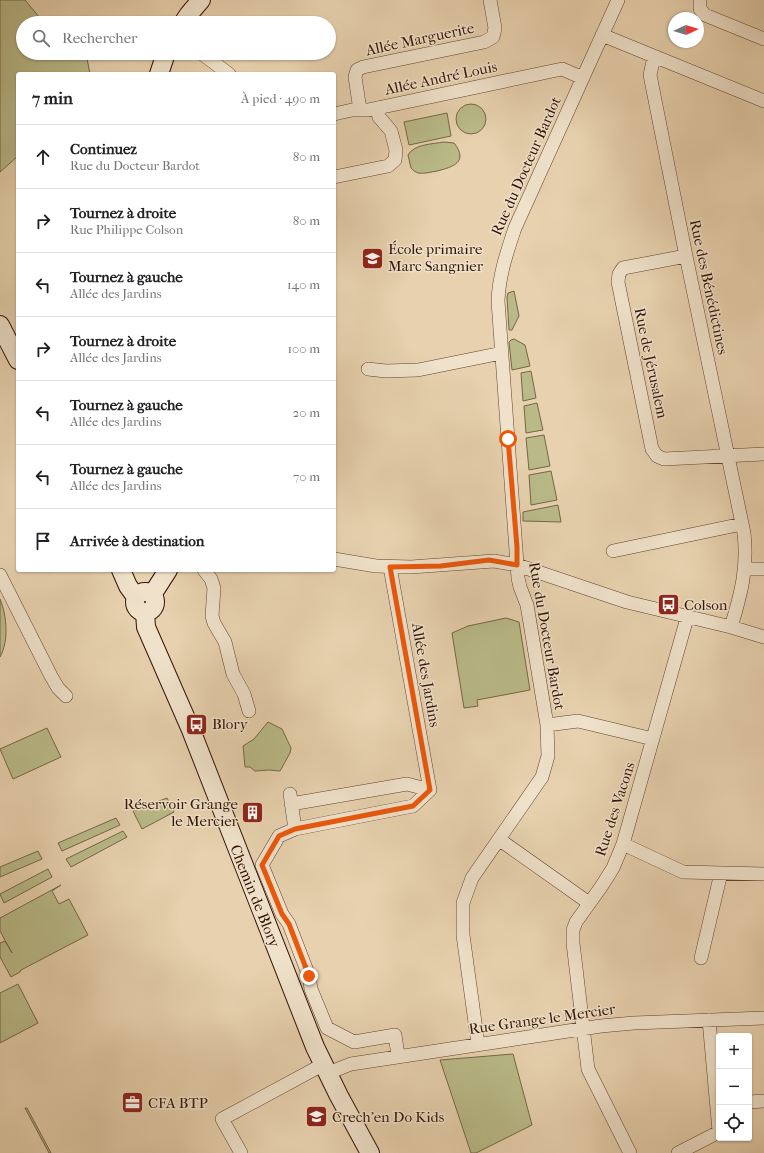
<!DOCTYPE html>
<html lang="fr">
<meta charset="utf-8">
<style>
:root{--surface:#fff;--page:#f2f2f2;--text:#202124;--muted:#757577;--line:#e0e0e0}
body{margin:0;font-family:"IM FELL French Canon",serif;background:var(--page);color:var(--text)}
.controls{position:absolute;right:12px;bottom:12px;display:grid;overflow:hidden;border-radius:4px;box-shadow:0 1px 3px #0004}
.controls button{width:36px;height:36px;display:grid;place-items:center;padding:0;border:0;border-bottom:1px solid var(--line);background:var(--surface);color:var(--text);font:20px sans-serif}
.compass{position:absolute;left:668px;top:12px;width:36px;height:36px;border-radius:50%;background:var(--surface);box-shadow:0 1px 3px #0004;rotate:86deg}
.stop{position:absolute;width:12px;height:12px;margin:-9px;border:3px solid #ea580c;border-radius:50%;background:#fff}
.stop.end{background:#ea580c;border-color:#fff;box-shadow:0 1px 4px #0008}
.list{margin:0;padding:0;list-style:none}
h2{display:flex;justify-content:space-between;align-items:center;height:52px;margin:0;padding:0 16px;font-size:17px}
h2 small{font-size:13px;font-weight:400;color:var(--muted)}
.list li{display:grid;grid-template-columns:26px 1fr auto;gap:12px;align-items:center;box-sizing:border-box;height:64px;padding:0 16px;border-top:1px solid var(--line)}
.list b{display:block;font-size:15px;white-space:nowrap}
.list p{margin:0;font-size:13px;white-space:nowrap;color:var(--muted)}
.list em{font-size:13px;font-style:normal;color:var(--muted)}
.icon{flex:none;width:22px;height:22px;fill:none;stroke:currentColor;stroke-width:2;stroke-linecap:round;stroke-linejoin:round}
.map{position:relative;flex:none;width:764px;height:1153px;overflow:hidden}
.search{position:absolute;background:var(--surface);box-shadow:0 1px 3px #0004;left:16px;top:16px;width:320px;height:44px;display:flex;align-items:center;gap:10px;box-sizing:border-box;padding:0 14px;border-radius:22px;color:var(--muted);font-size:15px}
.panel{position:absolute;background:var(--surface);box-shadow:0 1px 3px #0004;left:16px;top:72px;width:320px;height:500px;border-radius:4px}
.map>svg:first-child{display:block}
.green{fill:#b9ba88;stroke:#766646}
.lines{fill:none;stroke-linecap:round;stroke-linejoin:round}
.street-casing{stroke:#60422f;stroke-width:14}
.secondary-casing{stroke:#331205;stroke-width:20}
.street{stroke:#efe1ca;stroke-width:13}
.secondary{stroke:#efe1ca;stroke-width:18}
.route{stroke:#ea580c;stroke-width:5}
.labels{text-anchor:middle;stroke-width:3;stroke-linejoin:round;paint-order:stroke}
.street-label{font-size:15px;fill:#331205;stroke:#efe1ca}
.poi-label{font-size:15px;fill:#331205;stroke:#efe1ca;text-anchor:start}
</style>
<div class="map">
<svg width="764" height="1153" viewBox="0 0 764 1153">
<rect width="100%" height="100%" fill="#e7d1ae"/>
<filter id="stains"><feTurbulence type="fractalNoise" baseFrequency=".005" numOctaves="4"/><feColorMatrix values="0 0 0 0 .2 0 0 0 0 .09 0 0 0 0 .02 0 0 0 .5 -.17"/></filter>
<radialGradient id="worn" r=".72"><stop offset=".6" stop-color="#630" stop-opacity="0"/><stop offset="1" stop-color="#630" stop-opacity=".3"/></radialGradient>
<path class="green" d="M0 0H25L44 23H23V53H86L90 74H18V156L0 172Z
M456 119a15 15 0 1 1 30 0a15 15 0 1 1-30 0Z
M447 113 451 136 409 145 404 122Z
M444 142 454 143C469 162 453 167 437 171 431 172 424 174 418 173 415 172 413 170 411 168L408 155C414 144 433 144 444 142Z
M514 291 519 316 512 330H509L507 297 508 293Z
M514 339 525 345 530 366 512 370 509 342 511 340Z
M531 371 536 398 523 401 521 373Z
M537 403 543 430 526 433 524 406Z
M544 435 550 466 529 470 526 438Z
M551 471 557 500 531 505 529 475Z
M558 505 561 522 523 521V512Z
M0 599C7 616 9 641 0 657Z
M506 618 519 622 530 690 477 700 478 706 464 708 452 633 468 626Z
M268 722 282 729 291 748 290 753 280 771 269 770 255 771 250 767H245L243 746 254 739Z
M47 728 61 757 13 779 0 749Z
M167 798 174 812 142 829 133 811Z
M116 818 120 825 62 851 58 843Z
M123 831 127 837 71 867 66 859Z
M38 851 42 859 0 877V867Z
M48 869 52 877 4 903 0 894Z
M61 885 52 891 59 904 69 899 88 935 21 970 20 972 11 977 0 957V943L5 941 12 953 0 931V918Z
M18 984 38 1023 0 1043V993Z
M513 1054 532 1125 476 1153H471L440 1060Z
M25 1108H27L51 1153H49Z"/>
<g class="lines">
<defs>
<path id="street" d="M700 0V9L705 15 764 39
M602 35 764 101
M201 53 229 74
M654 57 650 75 686 256 744 533C748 568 741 594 731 627
M360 110 355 77 357 70 363 67 484 42 493 37 495 28 490 0
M334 114 352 110H368L562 69 583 78
M334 177 388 166 395 160 396 150 391 131 379 117 377 108
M686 256 623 268 619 274 618 282 652 449 657 456 664 459 764 454
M368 369 386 371 418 370 502 353
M613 551 742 524
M334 559 376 566 411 567 494 561 517 565 627 602 731 627 764 637
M390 567 430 790
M745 569H764
M204 570 211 579 214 588 212 616 214 623 225 642 233 674 244 694 249 711
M0 575 51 676 58 688 66 696
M547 725 578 721 653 739
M290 794 295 829
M291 804 407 784 430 790
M500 840 589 903
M623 844 683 872 764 874
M701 958 721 873
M709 1020 719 1131
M478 1044 463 935V903L472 878 542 777 548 756 547 725 527 605 520 587 518 578 498 301C499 275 507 252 515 228L618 0
M398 1056 395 1035 354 1042 327 1028 311 989 309 976 289 924 282 914 262 865 279 836 295 829 413 806 430 790
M328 1073 351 1064 601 1026 634 1023 764 1018
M749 1102 764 1101
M241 1153 222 1119 324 1064
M630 1153 588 1069 573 943V930L576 922 601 887 613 868 623 844 687 618
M678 1153 719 1132"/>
<path id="secondary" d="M183 23 189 14 201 0
M159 74 166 53
M0 325 18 360
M121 570 128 586 136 597
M135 602a10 10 0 1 1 20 0a10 10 0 1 1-20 0Z
M152 595 168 570
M145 612 146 627 191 730 315 1047 339 1096 370 1153"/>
</defs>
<use href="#street" class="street-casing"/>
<use href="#secondary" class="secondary-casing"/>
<use href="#street" class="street"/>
<use href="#secondary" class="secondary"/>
</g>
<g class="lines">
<path class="route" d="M309 976 289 924 282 914 262 865 279 836 295 829 413 806 430 790 390 567 441 566 489 560 517 565V547L508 439"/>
</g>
<defs>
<symbol id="school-square" viewBox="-11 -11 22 22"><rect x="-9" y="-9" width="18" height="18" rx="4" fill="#8f2418" stroke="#efe1ca"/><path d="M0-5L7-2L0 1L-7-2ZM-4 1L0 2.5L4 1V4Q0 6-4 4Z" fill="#fff"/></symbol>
<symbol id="bus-square" viewBox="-11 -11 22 22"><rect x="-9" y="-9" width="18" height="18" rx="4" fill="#8f2418" stroke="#efe1ca"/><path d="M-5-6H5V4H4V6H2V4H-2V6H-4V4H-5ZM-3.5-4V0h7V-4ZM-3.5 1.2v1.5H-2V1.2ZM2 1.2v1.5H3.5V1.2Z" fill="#fff"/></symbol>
<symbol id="building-square" viewBox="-11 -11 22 22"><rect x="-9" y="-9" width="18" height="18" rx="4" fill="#8f2418" stroke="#efe1ca"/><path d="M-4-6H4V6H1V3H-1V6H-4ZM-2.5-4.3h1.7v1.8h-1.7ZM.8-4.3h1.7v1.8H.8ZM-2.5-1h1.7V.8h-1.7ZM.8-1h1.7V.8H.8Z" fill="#fff"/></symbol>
<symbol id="office-square" viewBox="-11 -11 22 22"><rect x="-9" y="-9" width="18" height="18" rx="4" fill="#8f2418" stroke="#efe1ca"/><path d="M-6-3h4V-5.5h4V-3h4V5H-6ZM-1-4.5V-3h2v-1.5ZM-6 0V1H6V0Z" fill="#fff"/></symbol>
</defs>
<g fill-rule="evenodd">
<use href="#school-square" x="360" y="246" width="25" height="25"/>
<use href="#bus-square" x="656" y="592" width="25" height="25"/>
<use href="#bus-square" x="184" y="712" width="25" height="25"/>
<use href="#building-square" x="240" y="800" width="25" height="25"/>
<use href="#office-square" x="120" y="1090" width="25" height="25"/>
<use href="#school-square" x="304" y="1104" width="25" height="25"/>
</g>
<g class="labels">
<g class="street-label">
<text transform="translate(420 39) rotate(-12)" y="5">Allée Marguerite</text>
<text transform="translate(441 78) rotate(-12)" y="5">Allée André Louis</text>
<text transform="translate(526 166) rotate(-66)" y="5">Rue du Docteur Bardot</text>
<text transform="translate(709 287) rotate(78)" y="5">Rue des Bénédictines</text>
<text transform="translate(651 363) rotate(78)" y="5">Rue de Jérusalem</text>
<text transform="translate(547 636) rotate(80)" y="5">Rue du Docteur Bardot</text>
<text transform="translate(426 675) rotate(80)" y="5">Allée des Jardins</text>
<text transform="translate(615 809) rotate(-72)" y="5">Rue des Vacons</text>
<text transform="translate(255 896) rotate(68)" y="5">Chemin de Blory</text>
<text transform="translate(542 1019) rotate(-8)" y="5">Rue Grange le Mercier</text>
</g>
<g class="poi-label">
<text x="388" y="254">École primaire<tspan x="388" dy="17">Marc Sangnier</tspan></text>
<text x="684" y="610">Colson</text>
<text x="212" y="729">Blory</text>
<text x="238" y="809" text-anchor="end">Réservoir Grange<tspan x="238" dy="17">le Mercier</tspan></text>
<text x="148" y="1108">CFA BTP</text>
<text x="332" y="1122">Crech'en Do Kids</text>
</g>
</g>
<rect width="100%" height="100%" filter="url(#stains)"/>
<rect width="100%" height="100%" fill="url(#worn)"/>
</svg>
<div class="controls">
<button>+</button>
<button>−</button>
<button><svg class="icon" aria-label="locate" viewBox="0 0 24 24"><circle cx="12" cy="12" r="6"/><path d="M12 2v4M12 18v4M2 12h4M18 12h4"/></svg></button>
</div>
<svg class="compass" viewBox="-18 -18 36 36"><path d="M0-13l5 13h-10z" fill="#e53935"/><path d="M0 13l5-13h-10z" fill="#757577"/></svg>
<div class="stop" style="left:508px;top:439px"></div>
<div class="stop end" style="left:309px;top:976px"></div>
<div class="search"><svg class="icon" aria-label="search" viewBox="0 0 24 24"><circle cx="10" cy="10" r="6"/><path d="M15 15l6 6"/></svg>Rechercher</div>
<section class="panel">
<h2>7 min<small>À pied · 490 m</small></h2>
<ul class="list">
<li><svg class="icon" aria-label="ahead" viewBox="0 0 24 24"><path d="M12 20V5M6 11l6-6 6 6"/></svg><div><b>Continuez</b><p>Rue du Docteur Bardot</p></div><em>80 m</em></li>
<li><svg class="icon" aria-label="right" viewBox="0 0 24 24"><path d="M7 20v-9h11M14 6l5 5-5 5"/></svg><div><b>Tournez à droite</b><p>Rue Philippe Colson</p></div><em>80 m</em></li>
<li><svg class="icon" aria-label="left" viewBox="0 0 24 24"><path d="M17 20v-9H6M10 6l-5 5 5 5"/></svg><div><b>Tournez à gauche</b><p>Allée des Jardins</p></div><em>140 m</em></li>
<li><svg class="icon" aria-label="right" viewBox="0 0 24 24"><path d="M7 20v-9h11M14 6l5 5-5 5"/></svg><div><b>Tournez à droite</b><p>Allée des Jardins</p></div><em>100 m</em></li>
<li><svg class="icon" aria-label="left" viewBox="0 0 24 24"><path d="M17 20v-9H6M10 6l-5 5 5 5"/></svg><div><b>Tournez à gauche</b><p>Allée des Jardins</p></div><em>20 m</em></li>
<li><svg class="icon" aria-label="left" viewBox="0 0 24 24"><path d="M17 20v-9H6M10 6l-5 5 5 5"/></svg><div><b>Tournez à gauche</b><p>Allée des Jardins</p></div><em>70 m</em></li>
<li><svg class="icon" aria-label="arrive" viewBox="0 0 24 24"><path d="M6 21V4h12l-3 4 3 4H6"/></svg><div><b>Arrivée à destination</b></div></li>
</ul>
</section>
</div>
